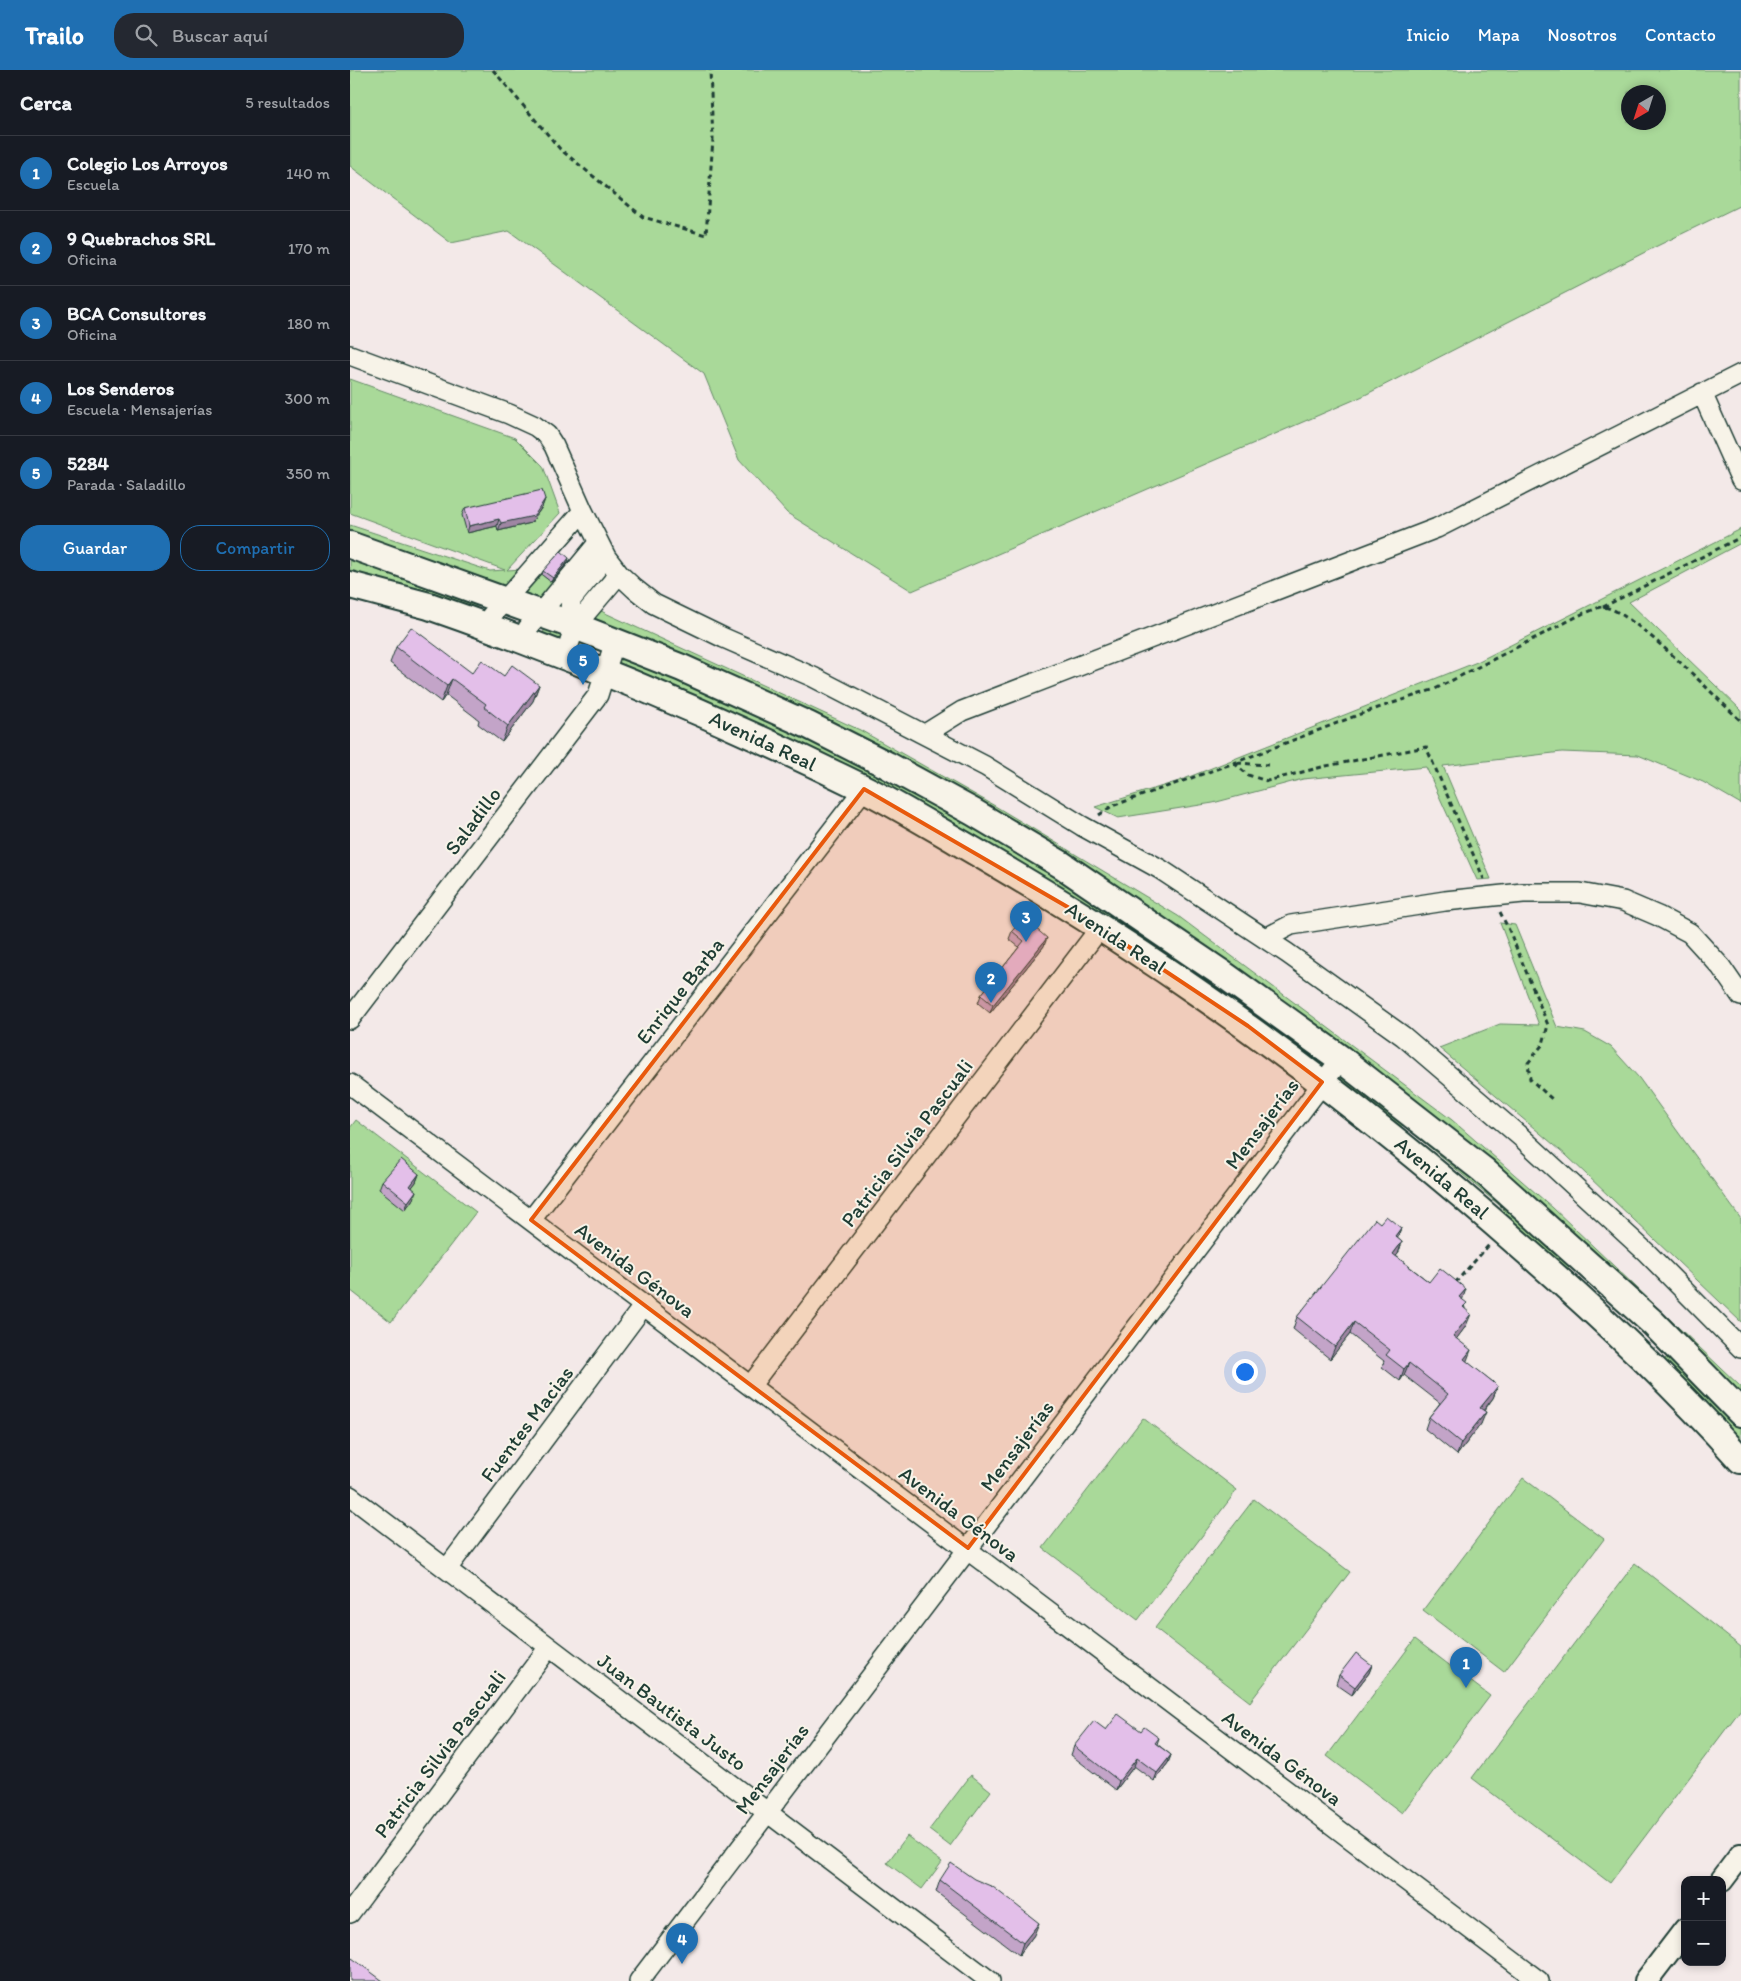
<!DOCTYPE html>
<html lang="es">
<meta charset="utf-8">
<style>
:root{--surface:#171b24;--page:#242831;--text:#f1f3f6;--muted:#9ea1a6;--line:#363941;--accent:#1f6fb2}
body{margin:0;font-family:Itim,sans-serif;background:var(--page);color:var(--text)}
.controls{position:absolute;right:15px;bottom:15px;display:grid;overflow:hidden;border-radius:10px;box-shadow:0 2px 8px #0003}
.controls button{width:45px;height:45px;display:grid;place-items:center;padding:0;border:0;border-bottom:1px solid var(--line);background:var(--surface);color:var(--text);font:25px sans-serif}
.compass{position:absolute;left:1271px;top:15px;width:45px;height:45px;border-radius:50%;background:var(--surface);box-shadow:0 2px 8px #0003;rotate:219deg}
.you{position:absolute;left:894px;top:1301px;width:18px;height:18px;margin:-12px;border:4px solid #fff;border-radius:50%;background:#1a73e8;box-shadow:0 0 0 8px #1a73e833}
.badge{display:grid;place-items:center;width:32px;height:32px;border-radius:50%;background:var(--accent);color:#fff;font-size:16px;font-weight:700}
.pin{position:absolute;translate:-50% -41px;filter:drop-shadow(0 1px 2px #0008)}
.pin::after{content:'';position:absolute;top:26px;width:18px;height:15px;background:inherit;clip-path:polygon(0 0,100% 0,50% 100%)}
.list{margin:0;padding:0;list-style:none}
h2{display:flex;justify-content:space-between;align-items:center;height:65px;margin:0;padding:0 20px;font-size:21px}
h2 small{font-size:16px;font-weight:400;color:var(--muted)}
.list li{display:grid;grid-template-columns:32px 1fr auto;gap:15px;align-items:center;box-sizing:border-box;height:75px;padding:0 20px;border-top:1px solid var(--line)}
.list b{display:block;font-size:19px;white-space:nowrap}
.list p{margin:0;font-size:16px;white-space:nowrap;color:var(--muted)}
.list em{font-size:16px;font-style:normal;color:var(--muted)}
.actions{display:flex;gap:10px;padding:15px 20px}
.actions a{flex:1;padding:11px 0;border:1px solid var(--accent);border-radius:20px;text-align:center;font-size:18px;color:var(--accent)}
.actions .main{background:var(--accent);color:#fff}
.icon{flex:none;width:28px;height:28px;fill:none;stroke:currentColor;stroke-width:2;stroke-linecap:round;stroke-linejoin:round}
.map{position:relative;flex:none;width:1391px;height:1911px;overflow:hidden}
header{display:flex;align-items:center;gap:30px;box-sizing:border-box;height:70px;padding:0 25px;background:var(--accent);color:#fff}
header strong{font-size:24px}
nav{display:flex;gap:28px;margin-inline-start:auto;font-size:18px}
.search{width:350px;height:45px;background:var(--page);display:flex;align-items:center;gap:12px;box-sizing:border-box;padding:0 18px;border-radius:20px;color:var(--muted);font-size:19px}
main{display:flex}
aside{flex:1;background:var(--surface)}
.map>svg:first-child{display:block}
.grass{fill:#a9d999;stroke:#648b66;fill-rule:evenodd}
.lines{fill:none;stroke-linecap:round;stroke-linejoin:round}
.minor-casing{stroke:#1f3d34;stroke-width:22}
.tertiary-casing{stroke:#1f3d34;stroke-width:26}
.secondary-casing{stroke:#1f3d34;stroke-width:30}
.path{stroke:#1f3d34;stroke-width:3;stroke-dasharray:5 4;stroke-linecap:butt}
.minor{stroke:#f7f3e8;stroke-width:19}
.tertiary{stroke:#f7f3e8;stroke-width:22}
.secondary{stroke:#f7f3e8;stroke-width:26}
.wall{fill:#c3a4c8;stroke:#1f3d34}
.shaded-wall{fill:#9f86a3;stroke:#1f3d34}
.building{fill:#e3bfe9;stroke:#1f3d34}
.marked{fill:#e8590c;fill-opacity:0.2;stroke:#e8590c;stroke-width:4;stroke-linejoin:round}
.labels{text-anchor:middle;stroke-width:4;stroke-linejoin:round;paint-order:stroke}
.street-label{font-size:21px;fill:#1f3d34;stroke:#f7f3e8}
</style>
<header>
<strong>Trailo</strong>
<div class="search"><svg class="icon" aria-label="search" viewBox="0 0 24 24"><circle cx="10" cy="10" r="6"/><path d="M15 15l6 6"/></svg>Buscar aquí</div>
<nav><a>Inicio</a><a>Mapa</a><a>Nosotros</a><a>Contacto</a></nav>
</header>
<main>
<aside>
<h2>Cerca<small>5 resultados</small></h2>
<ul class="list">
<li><span class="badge">1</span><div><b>Colegio Los Arroyos</b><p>Escuela</p></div><em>140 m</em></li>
<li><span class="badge">2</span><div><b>9 Quebrachos SRL</b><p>Oficina</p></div><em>170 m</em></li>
<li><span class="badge">3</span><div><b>BCA Consultores</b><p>Oficina</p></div><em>180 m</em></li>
<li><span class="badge">4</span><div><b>Los Senderos</b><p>Escuela · Mensajerías</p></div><em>300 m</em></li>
<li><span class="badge">5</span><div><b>5284</b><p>Parada · Saladillo</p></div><em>350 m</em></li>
</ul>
<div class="actions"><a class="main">Guardar</a><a>Compartir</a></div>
</aside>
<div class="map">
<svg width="1391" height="1911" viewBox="0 0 1391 1911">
<rect width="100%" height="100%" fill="#f3e9e8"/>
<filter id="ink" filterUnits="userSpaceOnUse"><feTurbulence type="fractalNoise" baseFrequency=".02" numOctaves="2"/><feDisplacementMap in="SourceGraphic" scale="10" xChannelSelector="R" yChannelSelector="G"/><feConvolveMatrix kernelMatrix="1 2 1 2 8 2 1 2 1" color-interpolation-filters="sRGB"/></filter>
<g filter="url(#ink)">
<path class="grass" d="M0 0H1391V135L1305 177 1013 326 562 521 437 443 389 390 354 304 159 161 101 173 0 96ZM1278 22H1308V52H1278Z
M0 309 165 368 193 396 210 443 157 500 172 499 179 491 192 502 191 504 207 517 223 520 253 542 510 660 645 736 828 846 1102 1050 1203 1138 1391 1317V1343L991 989 537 695 0 475V455L140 501 155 500 0 443Z
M1391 459V473L1279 532 1391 640V734L1353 712 1288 685 1212 682 1093 696 1141 809 1127 810 1076 697 953 709 863 733 768 748 745 737 829 711 1127 592Z
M0 482 128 532 124 541 0 507Z
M199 555 210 559 212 568 208 576 193 569 194 559Z
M273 585H283L654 765 974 988 968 995 746 846 268 600 269 588Z
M1150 853 1165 855 1207 957 1235 962 1261 977 1289 1008 1391 1149V1252L1216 1085 1089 978 1150 954 1189 955Z
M999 1004 1223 1191 1218 1199 1314 1290 1321 1283 1391 1356V1381L1146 1145 1154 1139 1053 1055 1046 1061 989 1012 994 1005Z
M6 1050 126 1142 41 1252 0 1220V1058Z
M793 1348 887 1420 788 1550 693 1478Z
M1173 1408 1254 1469 1154 1602 1073 1540Z
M904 1429 1000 1502 900 1632 805 1558Z
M1285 1493 1391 1577V1639L1260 1813 1122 1708Z
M1065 1569 1140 1626 1052 1743 977 1686Z
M621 1705 641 1721 600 1776 579 1760Z
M557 1766 592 1792 572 1819 537 1793Z"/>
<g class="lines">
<defs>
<path id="minor" d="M0 285 159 344 185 356 197 365 204 376 233 441 256 487 269 504 285 519 304 534 374 568 463 607 635 696 732 756 810 799 937 883 1053 966 1172 1068 1297 1183 1391 1278
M1352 323 1391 410
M225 556 220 539 221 530 256 487
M137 557 141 546 233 441
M174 571 178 558 248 473
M215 587 225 556 269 504
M575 664 612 641 1087 458 1391 304
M916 868 941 855 1095 831 1173 823H1230L1273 831 1308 846 1340 863 1371 897 1391 926
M0 949 248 625 265 571
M0 1014 1189 1911
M181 1150 514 719
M401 1315 750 858
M0 1426 640 1911
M97 1499 294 1235
M0 1843 199 1577
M289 1911 991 989"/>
<path id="tertiary" d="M1372 1810 1391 1785
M1296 1911 1335 1860"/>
<path id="secondary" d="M0 475 225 556 332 598 458 655 537 695 623 742 712 795 877 907 991 989 1133 1100 1303 1253 1391 1343
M0 515 79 536 113 548C249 597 383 654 513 718 545 734 576 753 607 771 657 800 706 829 754 860 902 955 1042 1062 1174 1179 1250 1245 1324 1315 1391 1390"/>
</defs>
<use href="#minor" class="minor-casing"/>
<use href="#tertiary" class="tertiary-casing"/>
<use href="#secondary" class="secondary-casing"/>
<path class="path" d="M143 0 210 79 293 147 356 165 363 69 360 0
M1253 537 1391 467
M884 693 898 705 917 711 976 696 1076 677 1134 809
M887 693 918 695
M749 745 762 736 884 693 1013 643 1085 619 1234 543C1240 542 1247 537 1252 537 1279 536 1368 630 1391 651
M1150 842 1159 860 1198 955 1193 974 1178 993 1180 1009 1203 1030
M1105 1213 1139 1175"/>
<use href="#minor" class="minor"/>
<use href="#tertiary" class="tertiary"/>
<use href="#secondary" class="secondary"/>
</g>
<path class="wall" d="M195 429 192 437 181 453 148 461 147 456 117 463 112 445 115 438Z
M218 492 201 512 192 505 193 501Z
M46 577 122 603 154 606 189 615 183 631 152 672 128 654 129 650 96 625 91 632 40 593Z
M662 861 694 876 640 943 628 933 631 925 669 877 659 869Z
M69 1104 66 1112 62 1117 63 1129 55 1140 29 1119 32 1111Z
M1030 1153 1051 1158 1047 1168 1052 1172 1048 1184 1046 1186 1079 1212 1112 1230 1115 1238 1116 1256 1106 1269 1117 1292 1148 1316 1143 1328 1134 1341 1131 1354 1107 1385 1075 1359 1079 1347 1090 1333 1054 1305 1050 1311 1032 1297 1034 1291 1000 1264 980 1289 943 1259 947 1247Z
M1022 1595 1019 1603 1002 1625 986 1614 989 1605Z
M756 1660 791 1661 809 1668 807 1674 821 1685 818 1693 804 1711 784 1696 766 1720 721 1685 724 1676Z
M590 1810 684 1865 669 1885 586 1822Z"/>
<path class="shaded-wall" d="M195 429 192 437 181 453 148 461 151 453Z
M149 449 147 456 117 463 119 456Z
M219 488 218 492 201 512 203 508Z
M102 609 96 625 91 632 97 616Z
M189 615 183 631 152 672 158 656Z
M697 868 694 876 640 943 643 935Z
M69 1104 66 1112 57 1124 60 1116Z
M66 1121 63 1129 55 1140 58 1132Z
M1051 1158 1046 1171 1045 1166Z
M1052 1172 1048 1184 1038 1196 1043 1184Z
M1116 1219 1112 1231 1109 1227Z
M1121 1244 1116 1256 1099 1279 1103 1266Z
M1004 1252 1000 1264 980 1289 985 1277Z
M1121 1280 1116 1293 1114 1289Z
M1059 1293 1054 1305 1050 1311 1054 1299Z
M1148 1316 1143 1328 1126 1350 1130 1338Z
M1136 1342 1131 1354 1107 1385 1111 1373Z
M1022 1595 1019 1603 1002 1625 1005 1617Z
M821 1685 818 1693 804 1711 807 1703Z
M787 1688 784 1696 766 1720 769 1711Z
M689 1853 684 1865 669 1885 673 1873Z"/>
<path class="building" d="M192 420 195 429 184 446 151 453 149 449 119 456 115 438Z
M211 481 219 488 203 508 193 501Z
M61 557 122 603 132 590 154 606 162 595 189 615 158 656 134 637 136 634 102 609 97 616 46 577Z
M670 852 684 857 697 868 643 935 631 925 674 871 662 861Z
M51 1089 69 1104 60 1116 66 1121 58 1132 32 1111Z
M1036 1146 1051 1158 1045 1166 1052 1172 1043 1184 1079 1212 1090 1198 1116 1219 1109 1227 1117 1233 1113 1237 1121 1244 1103 1266 1121 1280 1114 1289 1148 1316 1130 1338 1136 1342 1111 1373 1079 1347 1098 1324 1059 1293 1054 1299 1036 1285 1040 1280 1004 1252 985 1277 947 1247 1025 1149 1030 1153Z
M1006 1583 1022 1595 1005 1617 989 1605Z
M768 1644 791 1661 794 1657 809 1668 805 1673 821 1685 807 1703 787 1688 769 1711 724 1676 744 1651 756 1660Z
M601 1793 624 1809 643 1817 689 1853 673 1873 590 1810Z
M2 1888 33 1911H0V1891Z"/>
</g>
<path class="marked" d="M514 719 728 843 898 956 972 1012 618 1478 181 1150Z"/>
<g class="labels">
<g class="street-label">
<text transform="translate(413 671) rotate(25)" y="7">Avenida Real</text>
<text transform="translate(123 751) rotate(-53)" y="7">Saladillo</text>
<text transform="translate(766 868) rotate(33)" y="7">Avenida Real</text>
<text transform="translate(330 921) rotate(-52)" y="7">Enrique Barba</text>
<text transform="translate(912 1054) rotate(-53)" y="7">Mensajerías</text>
<text transform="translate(557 1073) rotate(-53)" y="7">Patricia Silvia Pascuali</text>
<text transform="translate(1092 1108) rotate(40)" y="7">Avenida Real</text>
<text transform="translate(285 1200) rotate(37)" y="7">Avenida Génova</text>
<text transform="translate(177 1354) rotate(-53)" y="7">Fuentes Macias</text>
<text transform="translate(667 1376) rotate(-53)" y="7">Mensajerías</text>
<text transform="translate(609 1444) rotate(37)" y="7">Avenida Génova</text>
<text transform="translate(322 1642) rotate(37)" y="7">Juan Bautista Justo</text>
<text transform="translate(90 1684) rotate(-53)" y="7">Patricia Silvia Pascuali</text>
<text transform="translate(932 1688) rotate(37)" y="7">Avenida Génova</text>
<text transform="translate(422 1699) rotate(-53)" y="7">Mensajerías</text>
</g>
</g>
</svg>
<div class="controls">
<button>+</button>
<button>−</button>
</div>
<svg class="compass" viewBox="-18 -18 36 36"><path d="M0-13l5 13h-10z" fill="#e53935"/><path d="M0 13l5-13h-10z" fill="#9ea1a6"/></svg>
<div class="you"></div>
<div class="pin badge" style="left:1116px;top:1618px">1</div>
<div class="pin badge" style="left:641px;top:933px">2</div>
<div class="pin badge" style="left:676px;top:872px">3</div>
<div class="pin badge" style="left:332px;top:1894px">4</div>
<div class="pin badge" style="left:233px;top:615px">5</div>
</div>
</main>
